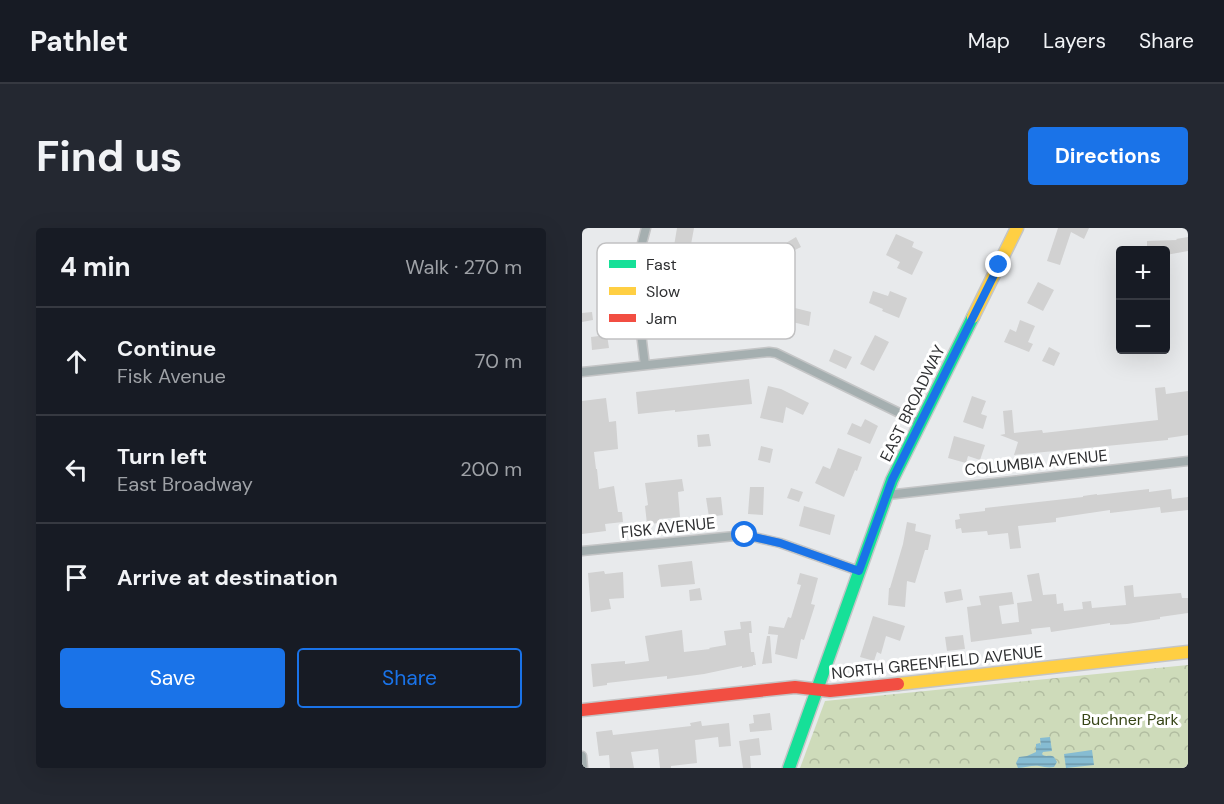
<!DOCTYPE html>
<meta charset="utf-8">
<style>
:root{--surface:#171b24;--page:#242831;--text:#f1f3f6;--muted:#9ea1a6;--line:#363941;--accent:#1a73e8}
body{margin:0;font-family:"DM Sans",sans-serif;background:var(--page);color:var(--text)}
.controls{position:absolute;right:18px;top:18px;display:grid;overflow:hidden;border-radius:6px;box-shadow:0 6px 24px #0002}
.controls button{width:54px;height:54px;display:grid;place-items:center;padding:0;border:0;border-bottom:2px solid var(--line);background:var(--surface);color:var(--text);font:30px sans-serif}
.stop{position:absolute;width:18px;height:18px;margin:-14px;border:4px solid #1a73e8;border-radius:50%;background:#fff}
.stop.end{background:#1a73e8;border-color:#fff;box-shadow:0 2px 6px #0008}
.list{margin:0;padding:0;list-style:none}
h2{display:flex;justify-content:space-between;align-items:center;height:78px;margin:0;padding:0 24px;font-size:26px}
h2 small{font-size:20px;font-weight:400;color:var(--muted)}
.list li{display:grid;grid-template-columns:39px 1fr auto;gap:18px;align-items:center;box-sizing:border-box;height:108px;padding:0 24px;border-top:2px solid var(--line)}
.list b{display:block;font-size:22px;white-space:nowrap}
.list p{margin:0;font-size:20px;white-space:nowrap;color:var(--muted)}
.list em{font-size:20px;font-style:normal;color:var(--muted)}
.actions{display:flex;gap:12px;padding:18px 24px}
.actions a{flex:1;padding:14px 0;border:2px solid var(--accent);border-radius:6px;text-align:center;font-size:21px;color:var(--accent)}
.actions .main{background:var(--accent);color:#fff}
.icon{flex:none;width:33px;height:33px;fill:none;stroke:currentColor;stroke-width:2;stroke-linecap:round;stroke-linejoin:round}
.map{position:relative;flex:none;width:606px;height:540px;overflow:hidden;border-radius:6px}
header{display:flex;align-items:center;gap:36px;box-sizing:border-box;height:84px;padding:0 30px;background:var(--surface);border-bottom:2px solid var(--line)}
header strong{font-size:28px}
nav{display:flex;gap:33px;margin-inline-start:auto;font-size:21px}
.intro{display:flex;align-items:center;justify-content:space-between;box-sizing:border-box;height:144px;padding:0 36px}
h1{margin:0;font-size:42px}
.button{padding:15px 27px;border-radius:6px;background:var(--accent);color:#fff;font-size:21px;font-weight:700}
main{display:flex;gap:36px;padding:0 36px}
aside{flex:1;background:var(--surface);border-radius:6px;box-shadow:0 6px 24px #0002}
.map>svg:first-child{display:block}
.forest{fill:url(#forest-crowns)}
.water{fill:url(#water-rules)}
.building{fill:#d1d1d1}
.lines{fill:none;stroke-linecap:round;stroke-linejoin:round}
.street-casing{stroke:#c4c5c6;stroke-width:11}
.fast-casing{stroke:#c4c5c6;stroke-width:15}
.slow-casing{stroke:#c4c5c6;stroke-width:15}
.jam-casing{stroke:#c4c5c6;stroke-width:15}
.street{stroke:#a5afb0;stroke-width:8}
.fast{stroke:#16e098;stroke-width:12}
.slow{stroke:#ffcf43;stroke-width:12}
.jam{stroke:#f24e42;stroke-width:12}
.route{stroke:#1a73e8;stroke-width:8}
.labels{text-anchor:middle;stroke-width:6;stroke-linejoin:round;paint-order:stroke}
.street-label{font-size:16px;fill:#2f3032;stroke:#fff}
.park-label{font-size:16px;fill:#374517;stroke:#fff}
.key{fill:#fff;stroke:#c1c1c2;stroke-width:1.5}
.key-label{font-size:16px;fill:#2f3032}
</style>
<header>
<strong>Pathlet</strong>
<nav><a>Map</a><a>Layers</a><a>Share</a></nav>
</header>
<div class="intro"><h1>Find us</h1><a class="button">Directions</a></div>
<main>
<aside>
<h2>4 min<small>Walk · 270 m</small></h2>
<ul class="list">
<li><svg class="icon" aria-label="ahead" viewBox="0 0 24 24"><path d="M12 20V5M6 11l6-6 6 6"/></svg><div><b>Continue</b><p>Fisk Avenue</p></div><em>70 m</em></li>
<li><svg class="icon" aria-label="left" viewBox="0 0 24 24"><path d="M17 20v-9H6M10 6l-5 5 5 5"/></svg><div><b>Turn left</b><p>East Broadway</p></div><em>200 m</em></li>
<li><svg class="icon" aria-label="arrive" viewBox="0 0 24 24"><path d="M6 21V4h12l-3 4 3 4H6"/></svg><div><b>Arrive at destination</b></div></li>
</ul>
<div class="actions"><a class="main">Save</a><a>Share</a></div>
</aside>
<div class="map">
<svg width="606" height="540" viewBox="0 0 606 540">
<defs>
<pattern id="forest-crowns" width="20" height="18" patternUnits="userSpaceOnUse" patternTransform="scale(1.5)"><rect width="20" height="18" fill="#cedbba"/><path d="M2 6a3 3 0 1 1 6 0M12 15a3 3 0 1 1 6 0" fill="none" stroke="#b1bca0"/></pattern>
<pattern id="water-rules" width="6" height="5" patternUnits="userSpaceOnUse" patternTransform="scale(1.5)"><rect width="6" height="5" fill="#86bcd2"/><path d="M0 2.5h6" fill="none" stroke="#6e99ab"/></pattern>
</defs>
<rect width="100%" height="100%" fill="#e8eaec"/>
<path class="forest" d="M606 437V540H218L243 473Z"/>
<path class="water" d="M468 509 470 523 461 524 460 526C463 530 468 526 472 529L475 534 472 539C466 540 463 539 457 538 450 537 443 540 436 540L434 535 437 529 445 528 454 524V516L458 515 459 519 458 510Z
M510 522 512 537 484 540 482 526Z"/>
<path class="building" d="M95 0H112L106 33 90 30Z
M476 0H507L502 11 489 4 478 37 465 33Z
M314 6 332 14 330 19 341 24 330 47 315 40 318 34 304 27Z
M214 9 219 19 209 24 204 15Z
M606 9V23L584 27V22H565V13L595 12 594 11Z
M456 54 472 62 461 83 445 75Z
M291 63 306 68 308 63 325 70 317 90 300 83 301 81 287 75Z
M209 79 229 84 227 98 206 93Z
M10 84 11 92 0 94V85Z
M438 92 453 98 446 114 451 116 447 124 422 114 428 101 434 104Z
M25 107 27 120 10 122 9 109Z
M293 107 307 114 292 143 278 136Z
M467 119 478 125 472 138 460 133Z
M252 121 270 129 264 141 247 133Z
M167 151 170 176 93 184V182L56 186 54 164Z
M186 158 199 161 227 175 221 187 204 179 201 195 178 190Z
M583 159 584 166 606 163V207L586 210V212L432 227 436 214 418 207 423 206 421 183 430 182 432 205 460 202 461 205 576 192 573 160Z
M390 168 404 173 399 186 405 188 401 201 381 194Z
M24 170 27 194 34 193 36 221 12 224 14 241H15L17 261 32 258 36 284H40L41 294 23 296 24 303 0 306V173Z
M283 191 296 198 288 216 265 206 270 195 279 199Z
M127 206 129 218 116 219 115 207Z
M372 208 403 217 398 232 386 228 384 235 366 230Z
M179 218 191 221 188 235 176 232Z
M256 220 280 229 275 243 273 242 262 269 233 255 241 238 248 241Z
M100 251 102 263 96 264 98 289 77 291 78 295 65 296 63 278 66 277 63 255Z
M168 259H182L181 287 166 286Z
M209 260 221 264 217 274 205 270Z
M567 261V264L589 261 590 271 606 269V282L579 285 578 279 528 285V282L474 290V294L436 298 439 320 428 321 426 305 406 307 405 303 380 305 379 300 374 301 373 292 378 291 377 286 403 283V280L501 269V268L515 266V267Z
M139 269 141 287 127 289 124 270Z
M222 278 253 287 248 307 217 298Z
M325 294 334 296 333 303 349 307 346 322H343L333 355 325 353 323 379 306 377 307 360H308L321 316Z
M110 333 113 356 79 359 76 337Z
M22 343 23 346 41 344 42 370 27 371 29 381 9 384 6 345Z
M218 345 236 350 229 376 233 377 222 412 219 411 215 431 193 426 196 407 186 406 187 398 202 400 206 389 209 390 219 357 215 356Z
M457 345 461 367 474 366 475 376 481 375 482 383 501 381 500 374 509 373 510 380 544 377 542 358 551 357 552 369 599 365 600 370H606V385L578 389V391L545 396 528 397V395L469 404 468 399 449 401 450 406 389 414 385 379 399 377 397 368 430 364 432 376 417 378 420 396 437 394 435 375 450 373 445 347Z
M118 360 120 372 108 373 107 362Z
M379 361 381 372 364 375 362 364Z
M291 388 323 398 318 413 304 408 299 426 295 424 292 433 278 429Z
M169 393 170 405H167L169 424H172L174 437H171V438L160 440V438L122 446 85 451V448L25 455V457L11 459 9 436 43 433V436L67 433 63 408 100 402 102 424 128 421 127 420 144 417 142 403 159 401 158 394Z
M381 407 383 421 365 423 363 409Z
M185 408H188L190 435 180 436Z
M188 485 190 502 168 504 167 496 172 495 171 487Z
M119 493 120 498 147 495 149 518 137 519 136 509 113 512 115 535 89 538V540H78L76 521 49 524 52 540H28L27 527 17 528 14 504 30 502 31 507 109 498 108 495Z
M177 510 179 527 168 528 169 540H161L157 513Z"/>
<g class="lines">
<defs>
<path id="street" d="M63 137C57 91 50 45 64 0
M0 144 187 124 194 125 338 195
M305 267 606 233
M0 323 163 307 198 315 277 343
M0 528 1 540"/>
<path id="fast" d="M207 540 310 252 391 89"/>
<path id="slow" d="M391 89 435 0
M316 456 606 424"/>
<path id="jam" d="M0 482 213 459 248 463 316 456"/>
</defs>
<use href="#street" class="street-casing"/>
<use href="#fast" class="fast-casing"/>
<use href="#slow" class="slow-casing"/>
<use href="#jam" class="jam-casing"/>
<use href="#street" class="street"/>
<use href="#fast" class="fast"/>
<use href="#slow" class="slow"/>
<use href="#jam" class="jam"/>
</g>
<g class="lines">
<path class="route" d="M163 307 198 315 277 343 310 252 417 37"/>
</g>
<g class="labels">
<g class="street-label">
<text transform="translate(330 175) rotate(-64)" y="6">EAST BROADWAY</text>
<text transform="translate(454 234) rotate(-6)" y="6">COLUMBIA AVENUE</text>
<text transform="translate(86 299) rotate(-6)" y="6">FISK AVENUE</text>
<text transform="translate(355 434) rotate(-6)" y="6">NORTH GREENFIELD AVENUE</text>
</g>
<g class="park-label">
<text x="548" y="497">Buchner Park</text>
</g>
</g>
<rect x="15" y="15" width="198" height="96" rx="9" class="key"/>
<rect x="27" y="32" width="27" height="8" fill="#16e098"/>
<rect x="27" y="59" width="27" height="8" fill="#ffcf43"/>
<rect x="27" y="86" width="27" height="8" fill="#f24e42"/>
<g class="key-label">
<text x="64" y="42">Fast</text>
<text x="64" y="69">Slow</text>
<text x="64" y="96">Jam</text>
</g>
</svg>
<div class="controls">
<button>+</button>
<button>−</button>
</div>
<div class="stop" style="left:163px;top:307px"></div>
<div class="stop end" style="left:417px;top:37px"></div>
</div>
</main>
